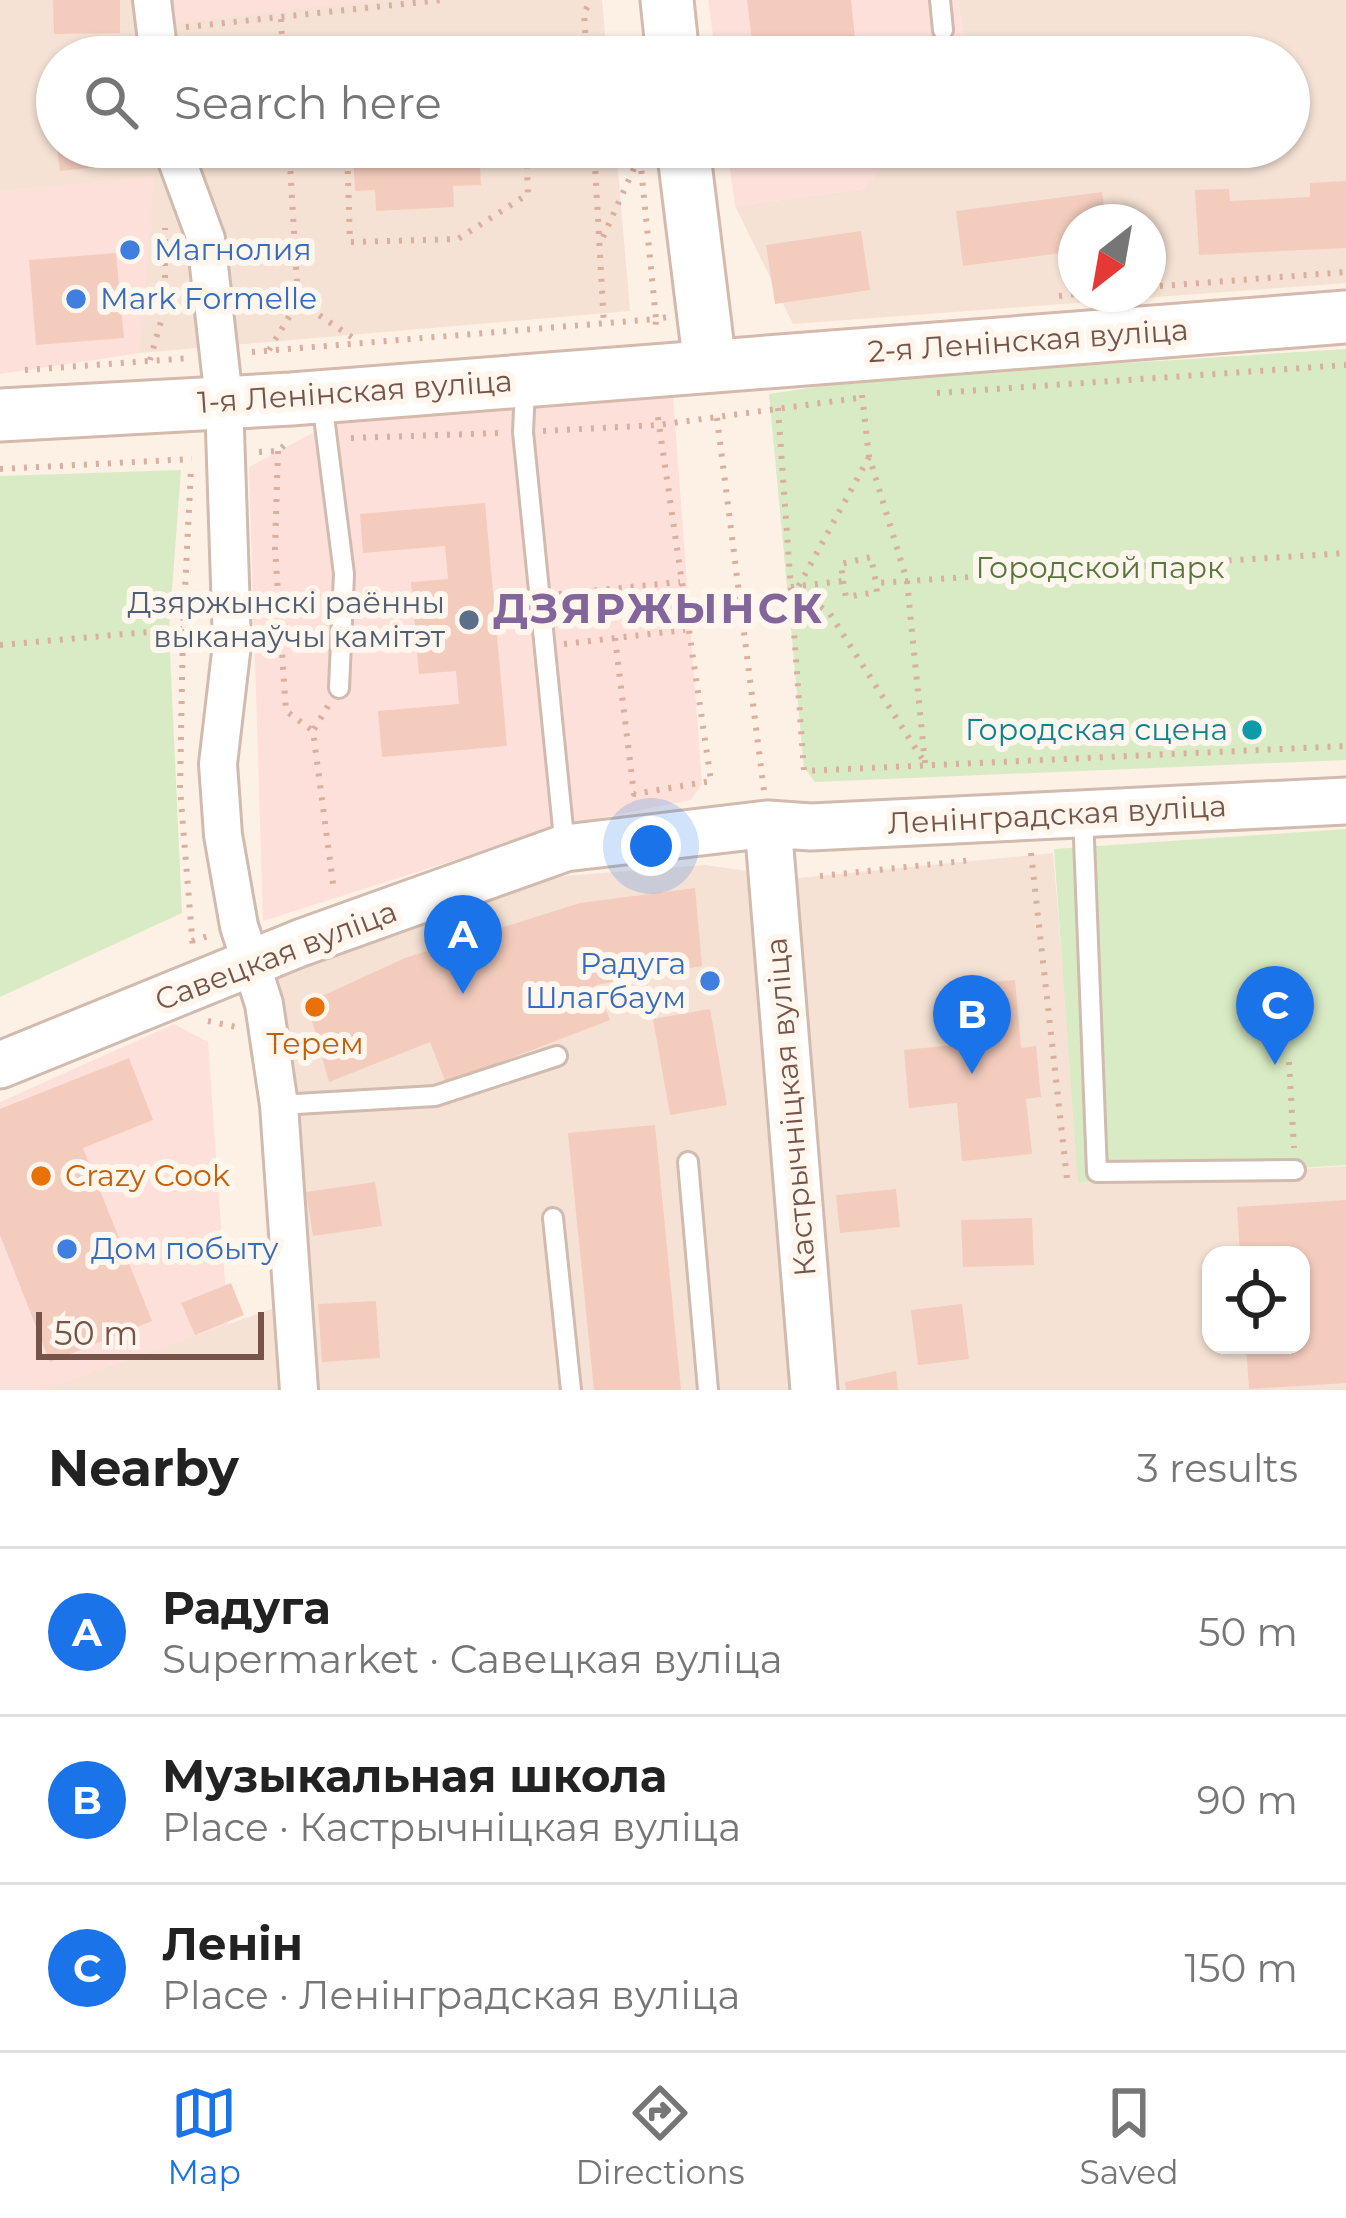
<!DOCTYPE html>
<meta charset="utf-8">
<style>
:root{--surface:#fff;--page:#f2f2f2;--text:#222;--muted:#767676;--line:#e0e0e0;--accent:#1a73e8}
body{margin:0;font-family:Montserrat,sans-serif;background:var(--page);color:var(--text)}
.controls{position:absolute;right:36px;bottom:36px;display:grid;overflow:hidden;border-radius:24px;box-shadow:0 3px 9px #0004}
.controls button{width:108px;height:108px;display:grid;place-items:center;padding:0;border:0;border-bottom:3px solid var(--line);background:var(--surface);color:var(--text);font:60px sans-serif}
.compass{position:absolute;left:1058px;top:204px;width:108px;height:108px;border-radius:50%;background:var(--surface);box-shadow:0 3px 9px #0004;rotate:211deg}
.scale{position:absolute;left:36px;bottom:30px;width:228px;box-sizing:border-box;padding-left:12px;border:6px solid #77544a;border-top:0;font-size:33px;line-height:42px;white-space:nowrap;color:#77544a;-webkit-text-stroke:9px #fff6ed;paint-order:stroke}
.you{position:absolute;left:651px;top:846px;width:42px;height:42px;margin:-30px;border:9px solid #fff;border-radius:50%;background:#1a73e8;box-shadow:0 0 0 18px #1a73e833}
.badge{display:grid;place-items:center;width:78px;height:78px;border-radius:50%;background:var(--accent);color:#fff;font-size:39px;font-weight:700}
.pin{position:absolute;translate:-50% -99px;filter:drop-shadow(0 3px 6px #0008)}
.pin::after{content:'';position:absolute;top:63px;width:42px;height:36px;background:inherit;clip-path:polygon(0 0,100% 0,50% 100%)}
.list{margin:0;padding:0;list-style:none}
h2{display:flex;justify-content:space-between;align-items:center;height:156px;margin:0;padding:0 48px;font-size:51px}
h2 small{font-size:39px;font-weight:400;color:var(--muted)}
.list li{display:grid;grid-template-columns:78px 1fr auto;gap:36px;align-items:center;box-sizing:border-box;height:168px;padding:0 48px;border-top:3px solid var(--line)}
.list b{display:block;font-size:45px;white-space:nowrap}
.list p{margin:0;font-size:39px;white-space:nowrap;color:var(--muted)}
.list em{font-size:39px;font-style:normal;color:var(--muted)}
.icon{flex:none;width:66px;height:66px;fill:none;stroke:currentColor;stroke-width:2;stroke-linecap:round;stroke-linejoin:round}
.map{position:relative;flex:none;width:1346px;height:1390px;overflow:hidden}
.search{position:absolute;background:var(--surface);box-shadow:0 3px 9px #0004;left:36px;right:36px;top:36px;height:132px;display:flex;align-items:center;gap:30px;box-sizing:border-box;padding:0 42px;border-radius:66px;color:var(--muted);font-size:45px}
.sheet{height:660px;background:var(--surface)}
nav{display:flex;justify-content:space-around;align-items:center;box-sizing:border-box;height:168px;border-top:3px solid var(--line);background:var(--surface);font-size:33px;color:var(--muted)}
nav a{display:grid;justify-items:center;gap:6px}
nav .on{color:var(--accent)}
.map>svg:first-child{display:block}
.residential{fill:#f5e2d4;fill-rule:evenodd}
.commercial{fill:#fde0da}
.green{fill:#d9ebc4}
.building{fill:#f3ccbd}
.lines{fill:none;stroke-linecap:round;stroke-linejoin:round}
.service-casing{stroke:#d1baae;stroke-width:24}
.minor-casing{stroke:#d1baae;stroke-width:42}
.tertiary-casing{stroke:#d1baae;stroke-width:51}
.secondary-casing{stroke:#d4b9ac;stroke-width:57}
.path{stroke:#d8afa0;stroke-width:6;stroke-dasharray:3 9;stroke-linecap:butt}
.service{stroke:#fff;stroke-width:18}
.minor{stroke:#fff;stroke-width:36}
.tertiary{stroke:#fff;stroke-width:45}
.secondary{stroke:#fff;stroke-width:51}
.shop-dot{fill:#3f7fe0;stroke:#fff6ed;stroke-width:4.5}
.service-dot{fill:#5c6f8a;stroke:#fff6ed;stroke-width:4.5}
.culture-dot{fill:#0f9aa8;stroke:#fff6ed;stroke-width:4.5}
.food-dot{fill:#e8710a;stroke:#fff6ed;stroke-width:4.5}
.labels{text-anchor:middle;stroke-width:12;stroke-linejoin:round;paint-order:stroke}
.shop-label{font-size:30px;fill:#366cbe;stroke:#fff6ed;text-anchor:start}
.street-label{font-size:30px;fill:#77544a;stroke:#fff6ed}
.park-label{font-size:30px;fill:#57773f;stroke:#fff6ed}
.service-label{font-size:30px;fill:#4e5e75;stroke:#fff6ed;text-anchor:end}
.culture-label{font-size:30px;fill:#0d838f;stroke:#fff6ed;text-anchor:end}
.food-label{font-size:30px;fill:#c56008;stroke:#fff6ed}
.district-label{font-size:42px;font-weight:bold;letter-spacing:3px;fill:#82659b;stroke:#fff6ed}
</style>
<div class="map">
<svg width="1346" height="1390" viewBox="0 0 1346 1390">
<rect width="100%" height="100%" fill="#fdf1e6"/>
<path class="residential" d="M0 0H602L607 57H57V147H616L630 311 140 353 142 178 0 191Z
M958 0H1346V283L793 324 735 206 862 189 903 147H1289V57H967ZM1076 222H1148V294H1076Z
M1053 853 1081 1183 1346 1166V1390H41L297 1300 277 969 538 878 705 865 798 878ZM1211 1255H1301V1345H1211Z"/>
<path class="commercial" d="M140 0H379L143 27Z
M708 0H958L967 57H716Z
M727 147H903L862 189 735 206Z
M154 176 140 353 0 374V191Z
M673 396 702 784 691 800 565 825 263 921 249 467 348 414Z
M174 1024 208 1042 228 1325 41 1390H0V1102Z"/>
<path class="green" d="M1346 349V760L815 782 804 768 769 394 861 380Z
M181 470 169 630 182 913 0 997V476Z
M1346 829V1165L1078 1183 1054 849Z"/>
<path class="building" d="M53 0H120V33L54 34Z
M747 0H851L857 57H754Z
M57 147H108L110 166 60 171Z
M373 147H479L481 185 453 186 454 207 376 211 375 190 355 191 353 154 373 153Z
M1346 181V248L1199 255 1195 190 1229 189 1230 201 1310 197V183Z
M1102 192 1106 222H1076V251L963 266 956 211Z
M861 231 870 290 775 304 766 245Z
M116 253 124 338 36 345 29 260Z
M485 503 507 746 382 757 378 711 459 704 456 671 419 674 411 582 448 579 445 546 363 553 360 514Z
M695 888 702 966 596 985 610 1020 446 1083 430 1042 329 1082 307 1003 405 958 580 903Z
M1015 980 1021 1048 1036 1046 1041 1097 1026 1099 1032 1154 962 1161 957 1103 909 1108 904 1050 954 1045 949 986Z
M710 1009 727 1105 670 1115 653 1019Z
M129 1058 153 1120 83 1148 152 1321 50 1362 0 1235V1109Z
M655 1125 681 1390H594L568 1133Z
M375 1182 382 1226 313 1236 306 1192Z
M896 1189 900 1227 840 1233 836 1195Z
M1346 1200V1383L1249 1389 1246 1345H1301V1255H1240L1237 1207Z
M1032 1218 1034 1265 963 1267 961 1220Z
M231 1283 244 1315 195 1335 181 1303Z
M376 1301 380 1358 322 1362 318 1304Z
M962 1304 969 1359 918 1365 911 1310Z
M896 1371 898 1390H846L845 1382Z"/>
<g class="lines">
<defs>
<path id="service" d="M940 0 943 30
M525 387 523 432 565 848
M322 401 344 574 339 688
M1083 814 1097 1172 1295 1170
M279 1105 435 1096 557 1056
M688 1162 708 1390
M553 1218 571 1390"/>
<path id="minor" d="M152 0 159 57
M172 147 206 239 224 400 232 644 218 764 223 835 239 926 264 1004 279 1105 299 1390"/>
<path id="tertiary" d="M768 824 814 1390
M0 1065 300 943 565 848 768 824 811 827 1346 801"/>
<path id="secondary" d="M667 0 673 57
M683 147 710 366
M0 415 291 399 1346 317"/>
</defs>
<use href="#service" class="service-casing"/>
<use href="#minor" class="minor-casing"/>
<use href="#tertiary" class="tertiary-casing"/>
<use href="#secondary" class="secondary-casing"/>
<path class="path" d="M281 19 283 57
M186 27 441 0
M587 57 584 13 591 0
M289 147 298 301 356 340
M347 147 350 242 458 239 528 194 526 147
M594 147 604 326
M639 147 656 319 668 317
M528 165 595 160
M603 237 640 155 634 147
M1148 287 1346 272
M1059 296 1076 294
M269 350 298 302
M252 352 656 319 655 332
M150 360 165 307V228
M25 370 191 358
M937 393 1346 365
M862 395 869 456 907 581 925 763
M778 408 804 771 1346 746
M717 418 764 791
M543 431 658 425 858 398
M351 438 500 433
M278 451 275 548 286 711 313 731
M259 452 278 451 290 440
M869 457 797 589 830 614 923 760
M0 469 192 459
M843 581 846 597 877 592 876 584
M791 587 843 581 841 564 871 557 876 583 1346 553
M559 594 680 582
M183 629 180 788 193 949
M615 638 634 794 711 781 657 411
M564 644 685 630
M0 645 183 629 191 469
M328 706 313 731 334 891
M1031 853 1067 1179
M820 876 972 860
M192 941 208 936
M208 1021 236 1027
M1289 1062 1294 1148"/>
<use href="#service" class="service"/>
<use href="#minor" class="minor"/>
<use href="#tertiary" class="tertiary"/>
<use href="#secondary" class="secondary"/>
</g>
<g class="shop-dot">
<circle cx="130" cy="250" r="12"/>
<circle cx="76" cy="299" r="12"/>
<circle cx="710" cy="981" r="12"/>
<circle cx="67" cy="1249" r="12"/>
</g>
<circle class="service-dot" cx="469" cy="620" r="12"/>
<circle class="culture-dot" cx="1252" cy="730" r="12"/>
<g class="food-dot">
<circle cx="315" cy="1007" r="12"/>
<circle cx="41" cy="1176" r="12"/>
</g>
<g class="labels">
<g class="shop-label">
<text x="154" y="260">Магнолия</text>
<text x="100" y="309">Mark Formelle</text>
<text x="686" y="974" text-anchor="end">Радуга<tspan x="686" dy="34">Шлагбаум</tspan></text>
<text x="91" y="1259">Дом побыту</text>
</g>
<g class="street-label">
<text transform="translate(1028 341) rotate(-4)" y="10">2-я Ленінская вуліца</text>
<text transform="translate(355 392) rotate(-4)" y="10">1-я Ленінская вуліца</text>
<text transform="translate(1057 815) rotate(-3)" y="10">Ленінградская вуліца</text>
<text transform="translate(276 956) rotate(-21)" y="10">Савецкая вуліца</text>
<text transform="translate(791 1107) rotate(-95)" y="10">Кастрычніцкая вуліца</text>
</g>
<g class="park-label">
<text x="1100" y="578">Городской парк</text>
</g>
<g class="service-label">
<text x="445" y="613">Дзяржынскі раённы<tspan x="445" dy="34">выканаўчы камітэт</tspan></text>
</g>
<g class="culture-label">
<text x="1228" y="740">Городская сцена</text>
</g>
<g class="food-label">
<text x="315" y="1054">Терем</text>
<text x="65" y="1186" text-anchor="start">Crazy Cook</text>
</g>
<g class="district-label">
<text x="659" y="623">ДЗЯРЖЫНСК</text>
</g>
</g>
</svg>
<div class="controls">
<button><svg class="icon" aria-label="locate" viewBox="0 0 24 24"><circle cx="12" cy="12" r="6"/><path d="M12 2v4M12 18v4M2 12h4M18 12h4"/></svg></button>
</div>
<svg class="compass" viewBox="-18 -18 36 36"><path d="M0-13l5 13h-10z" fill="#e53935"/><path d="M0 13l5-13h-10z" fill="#767676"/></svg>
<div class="scale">50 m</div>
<div class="you"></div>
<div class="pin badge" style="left:463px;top:994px">A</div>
<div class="pin badge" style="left:972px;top:1074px">B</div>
<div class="pin badge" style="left:1275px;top:1065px">C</div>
<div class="search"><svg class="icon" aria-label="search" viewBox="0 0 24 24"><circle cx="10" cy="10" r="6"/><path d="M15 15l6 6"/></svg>Search here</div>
</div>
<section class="sheet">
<h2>Nearby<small>3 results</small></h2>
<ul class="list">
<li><span class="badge">A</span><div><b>Радуга</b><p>Supermarket · Савецкая вуліца</p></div><em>50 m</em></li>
<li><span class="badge">B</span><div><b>Музыкальная школа</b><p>Place · Кастрычніцкая вуліца</p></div><em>90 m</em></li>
<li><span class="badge">C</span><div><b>Ленін</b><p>Place · Ленінградская вуліца</p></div><em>150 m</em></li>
</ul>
</section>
<nav>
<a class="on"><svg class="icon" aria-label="map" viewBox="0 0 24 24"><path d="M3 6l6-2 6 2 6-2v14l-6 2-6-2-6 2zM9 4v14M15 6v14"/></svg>Map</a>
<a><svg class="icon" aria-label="directions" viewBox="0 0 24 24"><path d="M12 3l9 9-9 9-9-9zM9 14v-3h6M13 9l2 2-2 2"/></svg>Directions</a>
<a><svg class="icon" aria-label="saved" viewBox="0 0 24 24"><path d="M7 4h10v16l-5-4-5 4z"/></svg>Saved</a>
</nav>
